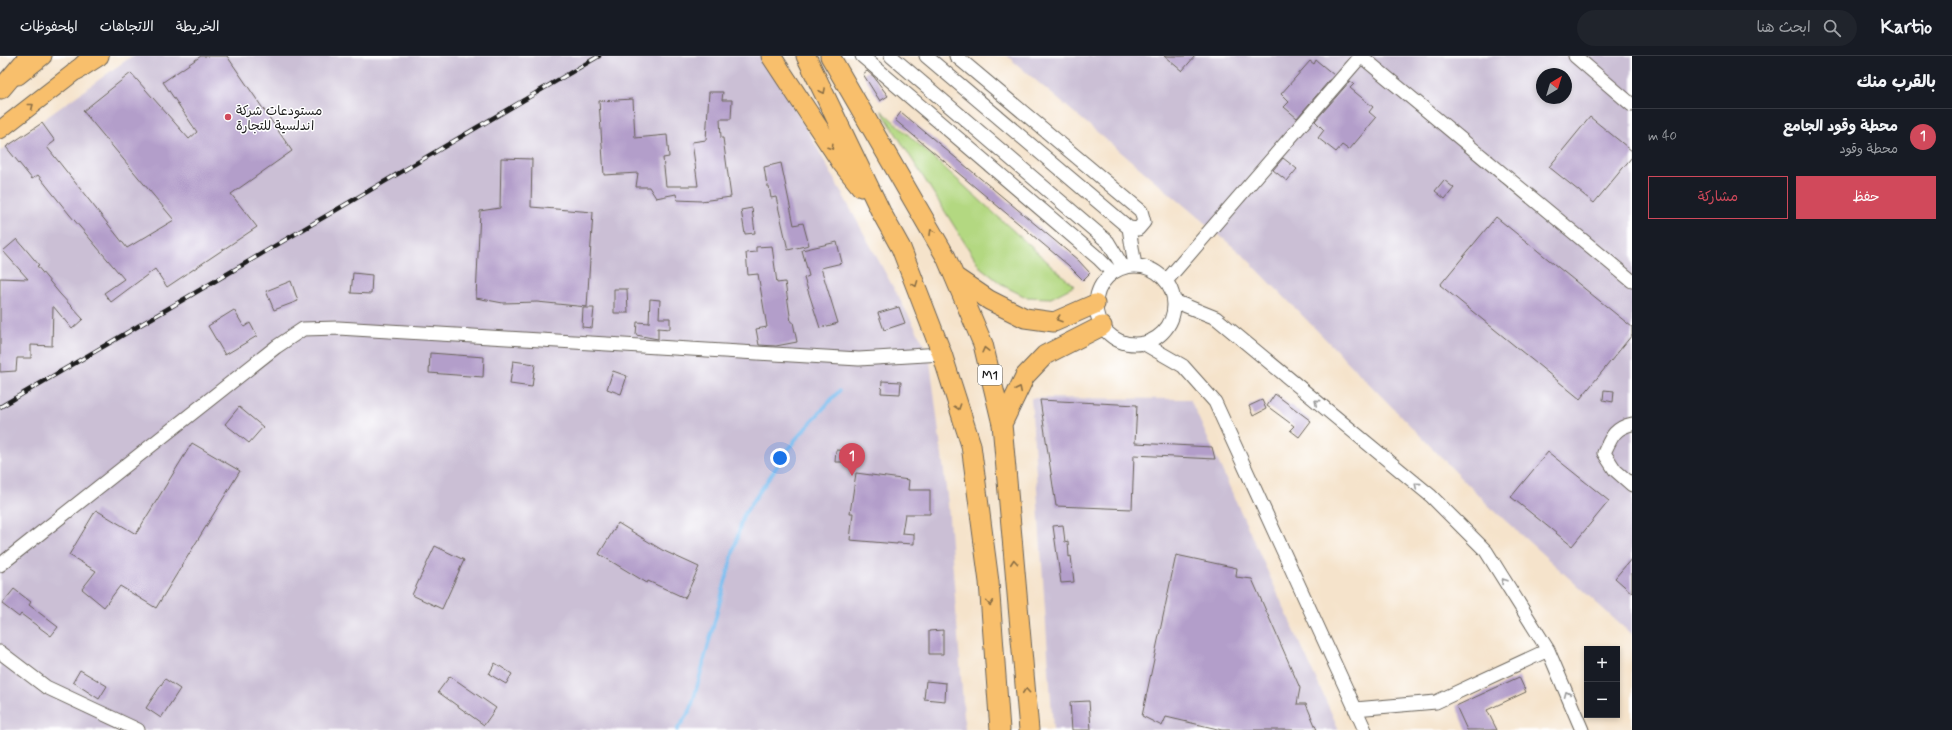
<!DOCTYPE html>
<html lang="ar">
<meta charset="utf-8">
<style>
:root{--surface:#171b24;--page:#20242c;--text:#f1f3f6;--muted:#9ea1a6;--line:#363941;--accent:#d1495b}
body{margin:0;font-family:Mynerve,"Playpen Sans Arabic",sans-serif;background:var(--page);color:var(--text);direction:rtl}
.controls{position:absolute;right:12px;bottom:12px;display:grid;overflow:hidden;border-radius:0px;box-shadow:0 2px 6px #0003}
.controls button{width:36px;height:36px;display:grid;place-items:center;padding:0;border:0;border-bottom:1px solid var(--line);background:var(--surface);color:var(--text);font:20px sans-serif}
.compass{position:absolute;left:1536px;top:12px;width:36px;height:36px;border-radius:50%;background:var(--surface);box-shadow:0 2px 6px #0003;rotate:38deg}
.you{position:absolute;left:780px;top:402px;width:14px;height:14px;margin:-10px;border:3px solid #fff;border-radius:50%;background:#1a73e8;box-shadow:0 0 0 6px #1a73e833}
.badge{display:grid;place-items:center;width:26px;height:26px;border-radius:50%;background:var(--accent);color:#fff;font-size:13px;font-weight:700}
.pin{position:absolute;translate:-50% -33px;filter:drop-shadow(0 1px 2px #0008)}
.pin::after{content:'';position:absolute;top:21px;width:14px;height:12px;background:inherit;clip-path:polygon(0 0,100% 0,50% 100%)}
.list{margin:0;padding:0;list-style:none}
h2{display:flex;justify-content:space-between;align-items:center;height:52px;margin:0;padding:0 16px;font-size:17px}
h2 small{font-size:13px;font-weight:400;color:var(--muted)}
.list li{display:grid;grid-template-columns:26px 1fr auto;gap:12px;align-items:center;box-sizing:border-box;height:56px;padding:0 16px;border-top:1px solid var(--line)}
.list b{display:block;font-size:15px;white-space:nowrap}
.list p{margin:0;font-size:13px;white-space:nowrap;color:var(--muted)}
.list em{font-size:13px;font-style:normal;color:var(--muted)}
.actions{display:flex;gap:8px;padding:12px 16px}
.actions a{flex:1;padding:9px 0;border:1px solid var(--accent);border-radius:0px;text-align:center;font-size:14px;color:var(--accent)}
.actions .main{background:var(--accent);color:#fff}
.icon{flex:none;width:22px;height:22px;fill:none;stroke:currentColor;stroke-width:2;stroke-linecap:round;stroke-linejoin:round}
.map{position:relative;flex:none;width:1632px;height:674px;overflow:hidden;direction:ltr}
header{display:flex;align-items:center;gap:24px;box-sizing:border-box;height:56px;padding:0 20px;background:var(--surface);border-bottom:1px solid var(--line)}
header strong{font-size:19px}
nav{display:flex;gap:22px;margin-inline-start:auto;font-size:14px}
.search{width:280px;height:36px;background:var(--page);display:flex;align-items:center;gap:10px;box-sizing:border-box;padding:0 14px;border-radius:22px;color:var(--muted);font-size:15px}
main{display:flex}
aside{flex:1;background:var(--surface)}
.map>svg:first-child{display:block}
.industrial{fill:#cbbfd5;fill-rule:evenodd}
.green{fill:#b3d881;stroke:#687a4e}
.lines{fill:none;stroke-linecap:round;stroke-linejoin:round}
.stream{stroke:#7bbff1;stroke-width:3.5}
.building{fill:#b39eca}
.minor-casing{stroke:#686259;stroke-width:15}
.major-casing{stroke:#686259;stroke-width:19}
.highway-casing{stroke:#686259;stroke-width:21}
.minor{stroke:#fff;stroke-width:13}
.major{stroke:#f8bf6c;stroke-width:17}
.highway{stroke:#f8bf6c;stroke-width:19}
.rail-casing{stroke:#1c1c1c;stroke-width:4.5}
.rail{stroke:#fff;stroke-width:3;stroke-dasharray:9;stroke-linecap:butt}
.oneway{stroke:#8a6e44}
.oneway2{stroke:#999}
.poi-dot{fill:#d1495b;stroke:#fff;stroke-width:1.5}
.labels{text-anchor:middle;stroke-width:3;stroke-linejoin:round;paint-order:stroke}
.shield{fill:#fff;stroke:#606060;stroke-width:1}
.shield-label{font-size:12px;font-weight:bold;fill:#1c1c1c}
.poi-label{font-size:13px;fill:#1c1c1c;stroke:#fff;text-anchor:start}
</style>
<header>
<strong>Kartio</strong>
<div class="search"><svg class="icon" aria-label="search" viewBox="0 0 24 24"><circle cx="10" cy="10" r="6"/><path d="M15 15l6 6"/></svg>ابحث هنا</div>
<nav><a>الخريطة</a><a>الاتجاهات</a><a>المحفوظات</a></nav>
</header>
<main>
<aside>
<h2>بالقرب منك<small></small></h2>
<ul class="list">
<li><span class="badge">1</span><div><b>محطة وقود الجامع</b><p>محطة وقود</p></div><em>40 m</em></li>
</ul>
<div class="actions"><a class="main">حفظ</a><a>مشاركة</a></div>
</aside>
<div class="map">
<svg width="1632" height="674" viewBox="0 0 1632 674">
<rect width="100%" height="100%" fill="#fff"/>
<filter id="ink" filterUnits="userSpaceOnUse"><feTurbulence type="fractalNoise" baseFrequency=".025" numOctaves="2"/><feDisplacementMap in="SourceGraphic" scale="8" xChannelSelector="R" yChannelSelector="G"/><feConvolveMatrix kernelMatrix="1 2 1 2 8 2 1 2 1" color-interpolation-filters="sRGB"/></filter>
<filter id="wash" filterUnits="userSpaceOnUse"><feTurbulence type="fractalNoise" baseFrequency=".012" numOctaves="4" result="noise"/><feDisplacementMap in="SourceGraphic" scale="16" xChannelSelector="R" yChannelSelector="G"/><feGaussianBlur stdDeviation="0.9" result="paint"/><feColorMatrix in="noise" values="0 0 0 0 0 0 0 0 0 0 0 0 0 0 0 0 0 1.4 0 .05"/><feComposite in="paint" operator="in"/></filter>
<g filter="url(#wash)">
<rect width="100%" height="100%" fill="#f5e3cb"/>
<path class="industrial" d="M132 0H764L814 86 929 297 948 448 965 674H0V95Z
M1007 0H1632V579L1488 449 1244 200ZM1542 18H1566V42H1542Z
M1031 342 1190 343 1339 674H1053Z"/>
<path class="green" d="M881 54 1074 230 1051 242 1026 241 1004 230 980 211Z"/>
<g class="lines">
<path class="stream" d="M677 674 691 653 743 460 795 384 839 335"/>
</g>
<g id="blocks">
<path class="building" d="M201 0H227L292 95 231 138 257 171 167 231 155 213 111 246 104 237 124 223 69 158 38 119 32 123 6 91 42 67 55 85 47 91 127 192 174 164 83 55 131 17 189 83 197 76 163 26Z
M1164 0H1195L1182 15Z
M1316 4 1334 19 1297 62 1284 51 1289 46 1281 38 1310 5 1314 8Z
M867 15 874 21 888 40 880 45 863 18Z
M1350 25 1354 28 1350 32 1373 51 1369 56 1376 62 1349 94 1342 89 1336 96 1318 82 1324 74 1315 65Z
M709 36H723L722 44H732L731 63H720L721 82H723L731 141 701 145 677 144 676 138 656 142 649 131H636L638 117 604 119 599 45 633 43 635 82 667 79 669 101 663 102 666 130H698L692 86 706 84Z
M901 56 1078 204 1090 217 1083 224 1068 209 895 64Z
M1590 61 1632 95V101L1594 147 1549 111Z
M501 102 532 103 531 151 593 156 587 251 537 246 503 247 476 242 480 155 500 152Z
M1283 102 1297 113 1287 125 1273 114Z
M781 107 794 169 803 167 809 189 788 194 776 141 771 142 769 130H767L764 111Z
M1444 124 1454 132 1445 143 1435 135Z
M752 152 755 177 745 178 741 154Z
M1496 161 1632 271V279L1580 343 1440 229Z
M17 183 39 209 37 210 60 238 83 263 72 273 53 250 52 290 31 289V302H17L16 315 0 316V222L28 223 3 195Z
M837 186 842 207 821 212 838 267 820 272 804 222 809 220 802 194Z
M772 190 777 227 785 226 791 266H793L797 286 776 290 759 289 756 273 767 271 758 218 748 219 746 197 756 196V191Z
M353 217 372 219 371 238 351 237Z
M291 225 298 245 274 254 266 235Z
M614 233H627L628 257H614Z
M650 243 660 244 659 262H670V273L658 272V283L636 279 637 266 649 267Z
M899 251 905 267 884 274 878 257Z
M583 252H594L592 272 582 271Z
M234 254 244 271 250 267 257 280 225 299 208 270Z
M430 297 484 301 483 321 429 317Z
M513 305 535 308 532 331 510 328Z
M613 315 627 320 621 338 607 333Z
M882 325 901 326 900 338 881 337Z
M1604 334 1614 335 1613 346 1603 344Z
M1275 338 1311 365 1299 381 1290 374 1294 370 1267 350Z
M1040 344 1137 349 1135 387 1212 391 1215 403 1134 399 1132 453 1056 450Z
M1262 344 1266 353 1253 360 1249 350Z
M239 351 263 371 249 387 225 368Z
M192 387 240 415 156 552 120 530 104 551 82 533 96 515 69 499 96 454 136 478Z
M836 394 849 395 848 406H835Z
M1548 396 1609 445 1572 490 1511 441Z
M856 417 909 424 908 434H930V458H905L902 477 914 478V488L897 487V488L850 484 853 457H850Z
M618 467 662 494 699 511 685 542 648 525 647 527 599 498Z
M1063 469 1065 486 1068 485 1069 501 1071 500 1074 526 1061 527 1053 470Z
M435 490 464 504 442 553 412 539Z
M1176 499 1237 512 1236 521 1252 523 1300 632 1297 648H1306L1317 674H1222L1166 661 1162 670 1142 660Z
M1632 502V537L1615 522Z
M14 533 31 546 29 549 58 571 51 580 21 558 19 561 2 548Z
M943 574V598H929V575Z
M495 607 512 618 506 628 489 618Z
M80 614 107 630 99 643 73 626Z
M450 620 496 652 484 669 438 636Z
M1519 621 1526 636 1487 654 1497 674H1467L1456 650Z
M165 623 180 633 161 662 146 652Z
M926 625 946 627 945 645 924 643Z
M1089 645 1091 674H1072L1070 646Z"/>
</g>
</g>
<g filter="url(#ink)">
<use href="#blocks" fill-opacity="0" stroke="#686259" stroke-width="1"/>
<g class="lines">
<defs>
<path id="minor" d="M862 0 1098 202 1112 216
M891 0 1108 186 1123 211
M926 0 1129 172 1135 210
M956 0 1141 155 1144 166 1138 173 1129 172
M1361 0 1632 225
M1575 0 1632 49
M1096 249a39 39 0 1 1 78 0a39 39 0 1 1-78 0Z
M1166 225 1361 0
M1174 245 1216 262 1431 440 1486 495 1548 594 1582 674
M1143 287 1183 310 1215 346 1365 674
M1632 368C1614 372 1611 382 1604 397L1615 414 1632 429
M0 509 276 291 303 273 338 272 859 303 942 298
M0 596 46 631 138 674
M1355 653 1436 646 1548 594"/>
<path id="major" d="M18 20 43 0
M0 74 77 14 87 4"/>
<path id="highway" d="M771 0 841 106 861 131
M806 0 881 156 901 192 942 298 971 389 989 526 1000 674
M830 0 946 201 983 288 1002 368 1029 674
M77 14 99 0
M1 33 29 0
M955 221 989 244 1025 262 1054 266 1095 248
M1002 368 1025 320 1045 299 1102 270"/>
</defs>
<use href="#minor" class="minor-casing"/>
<use href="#major" class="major-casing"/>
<use href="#highway" class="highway-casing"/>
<use href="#minor" class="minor"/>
<use href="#major" class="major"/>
<use href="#highway" class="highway"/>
<defs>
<path id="rail" d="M0 351 599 0"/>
</defs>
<use href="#rail" class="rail-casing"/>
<use href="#rail" class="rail"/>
</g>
<defs><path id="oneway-chevron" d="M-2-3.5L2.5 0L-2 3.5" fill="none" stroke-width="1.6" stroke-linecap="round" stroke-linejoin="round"/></defs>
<g class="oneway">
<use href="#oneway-chevron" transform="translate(823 35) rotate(64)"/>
<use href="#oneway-chevron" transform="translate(31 50) rotate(-38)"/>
<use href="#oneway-chevron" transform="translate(831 91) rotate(57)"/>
<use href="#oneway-chevron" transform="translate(932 176) rotate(-120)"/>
<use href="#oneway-chevron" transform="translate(915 228) rotate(69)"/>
<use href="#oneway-chevron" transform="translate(1059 263) rotate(161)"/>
<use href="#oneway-chevron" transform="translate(985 294) rotate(-104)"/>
<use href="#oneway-chevron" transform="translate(1019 333) rotate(-64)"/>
<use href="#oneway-chevron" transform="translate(958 351) rotate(72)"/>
<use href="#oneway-chevron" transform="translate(1014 506) rotate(-95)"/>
<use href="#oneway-chevron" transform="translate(990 547) rotate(86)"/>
<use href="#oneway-chevron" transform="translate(1026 635) rotate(-95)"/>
</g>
<g class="oneway2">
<use href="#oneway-chevron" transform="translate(1317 346) rotate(-140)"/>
<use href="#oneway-chevron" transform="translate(1417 429) rotate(-140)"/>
<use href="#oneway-chevron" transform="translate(1504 525) rotate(-122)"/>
<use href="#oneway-chevron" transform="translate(1567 638) rotate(-113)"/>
</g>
</g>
<circle class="poi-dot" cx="228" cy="61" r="4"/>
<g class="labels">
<rect class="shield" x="978" y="309" width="24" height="20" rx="3"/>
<g class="shield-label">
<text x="990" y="323">M1</text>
</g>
<g class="poi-label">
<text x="236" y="59">مستودعات شركة<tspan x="236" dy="15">اندلسية للتجارة</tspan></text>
</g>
</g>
</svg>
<div class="controls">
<button>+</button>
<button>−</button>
</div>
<svg class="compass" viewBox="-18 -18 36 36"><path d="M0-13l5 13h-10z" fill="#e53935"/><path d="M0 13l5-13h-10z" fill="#9ea1a6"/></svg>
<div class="you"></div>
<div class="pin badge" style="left:852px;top:420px">1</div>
</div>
</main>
